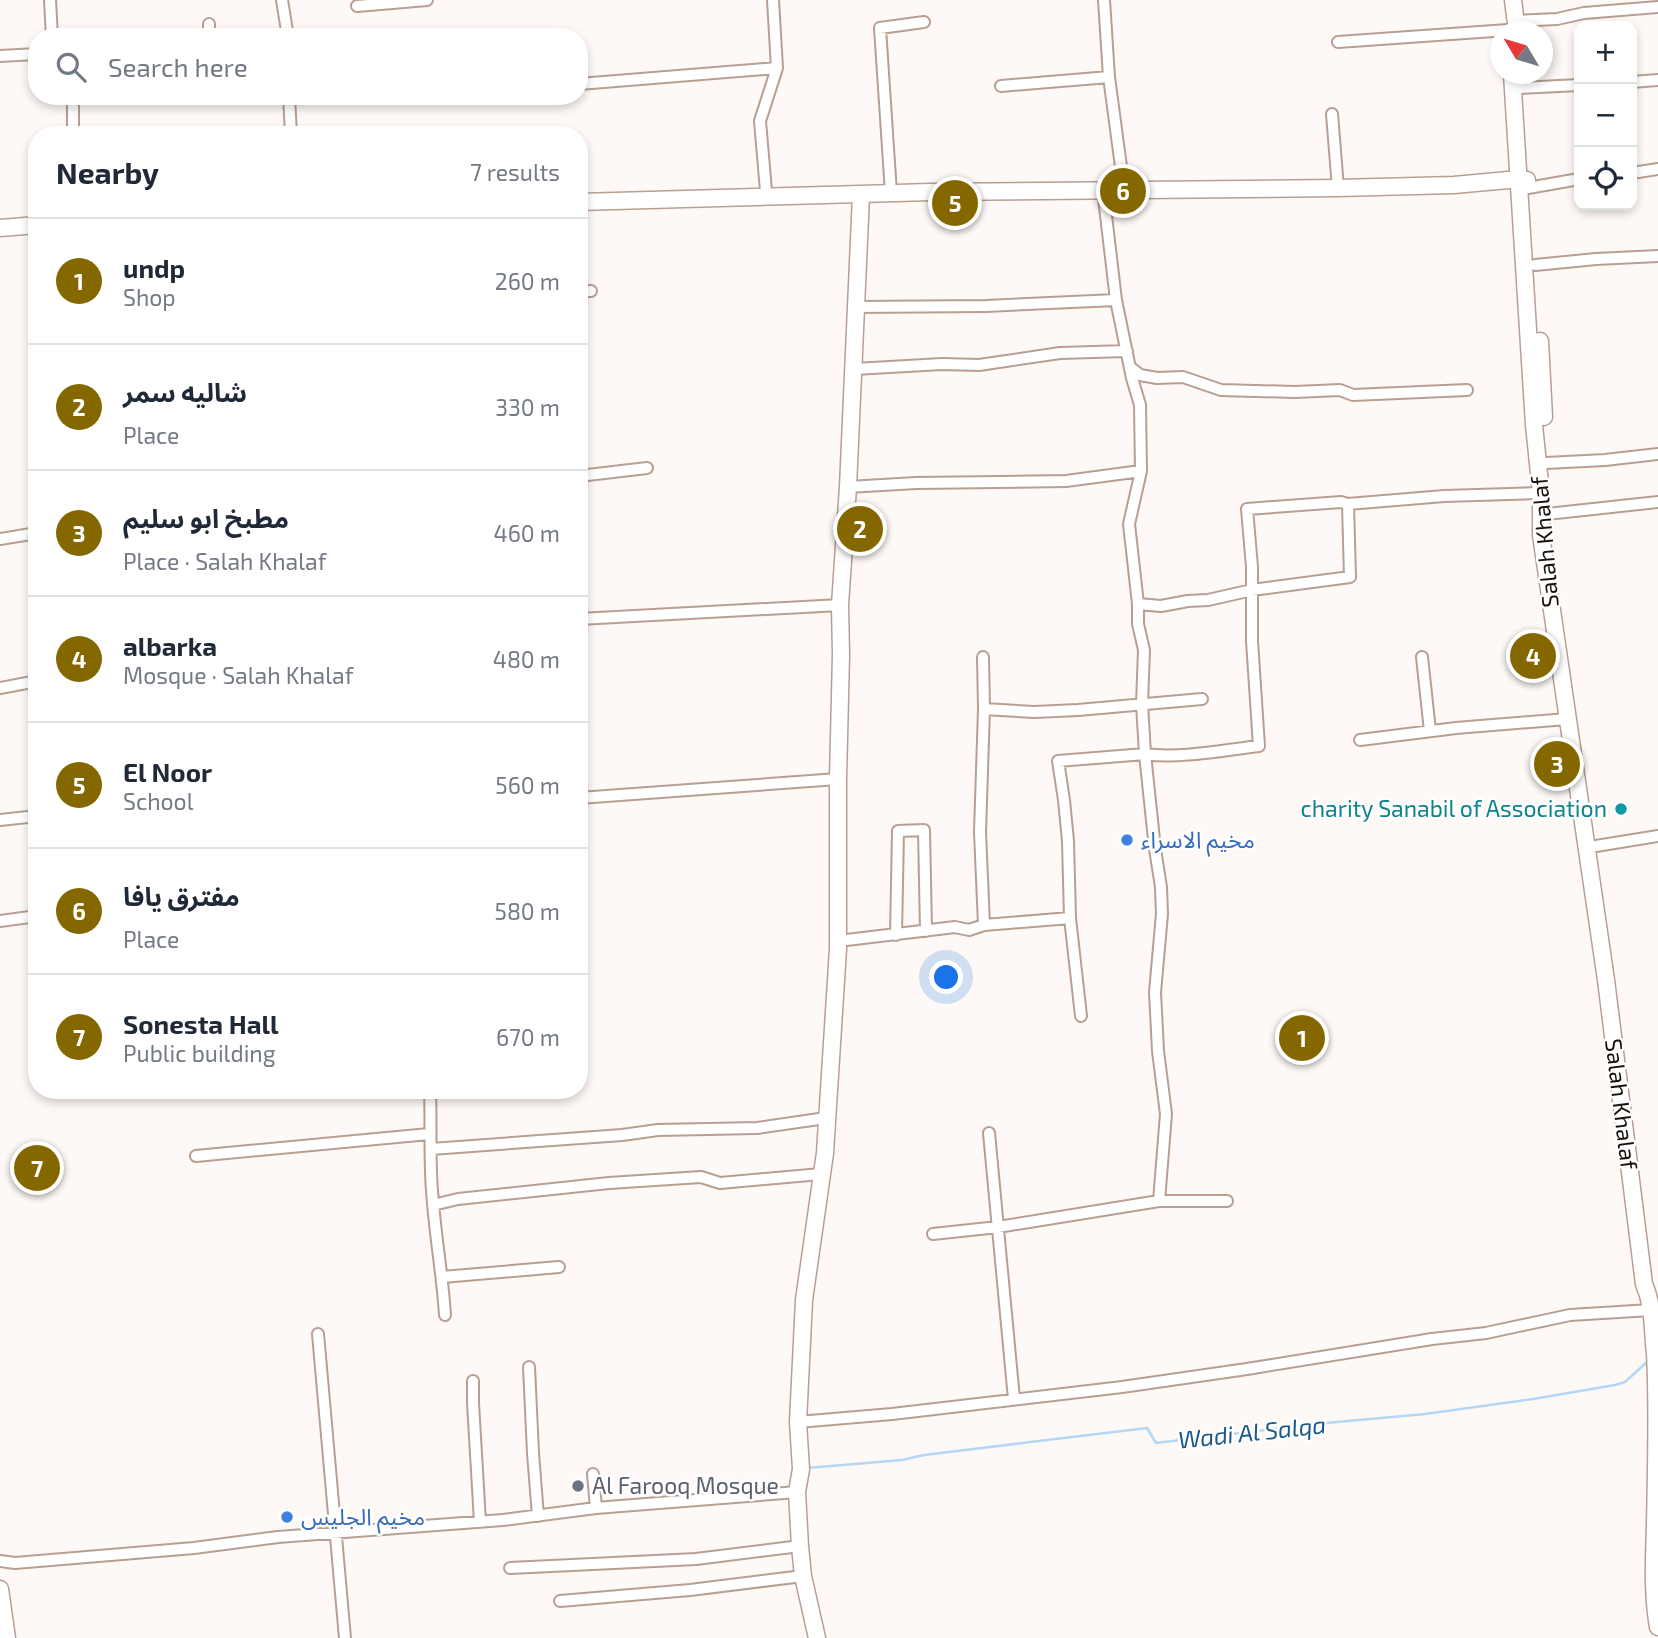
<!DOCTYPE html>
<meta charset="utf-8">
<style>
:root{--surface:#fff;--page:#f6f6f7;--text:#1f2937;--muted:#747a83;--line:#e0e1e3;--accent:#856700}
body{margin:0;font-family:"Exo 2","Noto Sans Arabic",sans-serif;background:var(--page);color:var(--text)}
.controls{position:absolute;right:21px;top:21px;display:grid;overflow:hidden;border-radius:14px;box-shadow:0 4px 10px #0003}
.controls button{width:63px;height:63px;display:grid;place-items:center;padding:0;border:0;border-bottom:2px solid var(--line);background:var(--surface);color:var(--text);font:35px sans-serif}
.compass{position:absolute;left:1490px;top:21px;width:63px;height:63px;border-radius:50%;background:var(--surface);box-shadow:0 4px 10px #0003;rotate:308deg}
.you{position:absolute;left:947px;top:978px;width:24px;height:24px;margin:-18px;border:5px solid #fff;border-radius:50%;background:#1a73e8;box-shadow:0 0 0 10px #1a73e833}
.badge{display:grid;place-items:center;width:46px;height:46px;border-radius:50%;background:var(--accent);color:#fff;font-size:23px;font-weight:700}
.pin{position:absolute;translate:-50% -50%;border:4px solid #fff;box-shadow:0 2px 7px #0006}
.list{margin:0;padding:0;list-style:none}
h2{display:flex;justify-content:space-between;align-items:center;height:91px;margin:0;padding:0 28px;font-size:30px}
h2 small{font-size:23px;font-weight:400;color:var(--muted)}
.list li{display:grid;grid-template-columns:46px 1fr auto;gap:21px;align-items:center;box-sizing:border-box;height:126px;padding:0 28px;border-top:2px solid var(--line)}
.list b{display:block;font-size:26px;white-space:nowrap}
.list p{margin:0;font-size:23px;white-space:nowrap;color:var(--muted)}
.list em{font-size:23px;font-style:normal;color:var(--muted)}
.icon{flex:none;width:38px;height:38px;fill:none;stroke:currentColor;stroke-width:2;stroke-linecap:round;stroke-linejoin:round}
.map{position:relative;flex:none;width:1658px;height:1638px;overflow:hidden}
.search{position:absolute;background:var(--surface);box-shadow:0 4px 10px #0003;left:28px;top:28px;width:560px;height:77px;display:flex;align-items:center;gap:18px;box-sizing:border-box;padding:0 24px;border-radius:28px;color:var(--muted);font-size:26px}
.panel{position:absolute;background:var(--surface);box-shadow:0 4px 10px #0003;left:28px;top:126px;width:560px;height:973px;border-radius:28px}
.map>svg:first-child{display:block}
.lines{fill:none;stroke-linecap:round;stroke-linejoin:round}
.stream{stroke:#b4d7f8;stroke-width:2.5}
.street-casing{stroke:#b89f92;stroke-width:14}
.secondary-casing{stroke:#b89f92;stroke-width:19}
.street{stroke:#fff;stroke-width:10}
.secondary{stroke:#fff;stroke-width:16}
.culture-dot{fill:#0f9aa8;stroke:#fff;stroke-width:2.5}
.shop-dot{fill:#3f7fe0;stroke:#fff;stroke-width:2.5}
.worship-dot{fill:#6b7280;stroke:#fff;stroke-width:2.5}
.labels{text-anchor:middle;stroke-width:5;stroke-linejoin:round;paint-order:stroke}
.street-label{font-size:23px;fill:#18100b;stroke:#fff}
.culture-label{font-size:23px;fill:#0d838f;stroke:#fff;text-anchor:end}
.shop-label{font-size:23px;fill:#366cbe;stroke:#fff;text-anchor:start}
.worship-label{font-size:23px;fill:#5b616d;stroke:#fff;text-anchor:start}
.water-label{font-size:24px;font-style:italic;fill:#1b598b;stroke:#fff}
</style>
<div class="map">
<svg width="1658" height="1638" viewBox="0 0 1658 1638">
<rect width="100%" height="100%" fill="#fef9f6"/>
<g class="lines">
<path class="stream" d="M807 1468 902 1460 924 1455 1147 1428 1156 1443 1315 1424 1425 1414 1533 1399 1615 1385 1625 1382 1648 1361"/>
<defs>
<path id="street" d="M50 0 52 37
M282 0 288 37
M1104 0 1109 77 1124 189
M357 6 427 0
M1516 21 1557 19 1584 13 1658 7
M209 24V37
M1338 42 1508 30
M0 56 37 54
M1632 82 1658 80
M579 84 777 68
M1001 86 1109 77
M1521 88 1579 85
M289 96 291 135
M1332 114 1338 188
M73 135V96
M1632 173 1658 169
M1528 188 1579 179
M1103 190 1116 300 1132 378 1140 405 1141 471 1129 524 1138 604V624L1144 650 1142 704 1145 754 1155 849 1161 887 1162 914 1155 992 1158 1051 1166 1114 1159 1201
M766 191 760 121 777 68 773 0
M891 193 880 28 924 22
M1535 265 1596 259 1658 256
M579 291H591
M856 307 986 306 1116 300
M1130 367 1140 375 1157 378 1183 377 1221 390 1295 392 1340 390 1353 395 1467 390
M854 369 942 364 979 365 1060 353 1127 351
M1546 463 1605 460 1658 454
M579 476 647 468
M848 487 916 483 1066 481 1141 471
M1547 514 1658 502
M0 539 37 533
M1138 604 1161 606 1188 601 1208 600 1252 590 1350 577 1348 504
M579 619 840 605
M983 657 984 709 980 832 984 925
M1422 657 1430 731
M0 688 37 681
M984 709 1034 712 1078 710 1202 699
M1360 740 1456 728 1567 719
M579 798 838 779
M0 820 37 816
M1596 846 1658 836
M0 921 37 916
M896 935 898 831 924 830 926 931
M838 941 955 927 969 930 984 925 1070 918
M1081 1016 1070 918 1068 841 1064 800 1058 761 1145 754C1179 759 1224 750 1259 746L1252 641V567L1247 509 1341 502 1348 504 1444 496 1541 493
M430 1090C431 1117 430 1144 431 1171 432 1219 442 1267 445 1315
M240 1091 248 1090
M989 1133 1014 1399
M431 1149 622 1135 658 1130 757 1128 826 1118
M196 1156 429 1134
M433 1205 458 1199 609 1183 701 1177 720 1183 821 1174
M933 1234 998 1227 1159 1201H1227
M442 1277 559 1267
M318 1334 345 1638
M529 1367 533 1453 538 1516
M473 1381V1403L480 1522
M798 1422 892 1414 1122 1387 1247 1369 1432 1339 1486 1333 1570 1315 1651 1310
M593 1474 596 1508
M0 1561 15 1563 194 1548 278 1537 503 1520 596 1508 797 1492
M510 1568 696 1559 800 1546
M560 1601 690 1590 803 1576"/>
<path id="secondary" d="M1513 0 1517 32
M1512 74 1534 425 1541 493V535L1606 980 1644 1284C1654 1307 1652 1328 1655 1353 1658 1410 1656 1467 1655 1525 1654 1558 1652 1593 1658 1627
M579 202 931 192 1338 188 1454 185 1519 179 1527 180
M0 228 37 225
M1540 341 1544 417
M0 1589 7 1638
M817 1638 803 1576 800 1546 797 1492 801 1469 798 1422 804 1300 825 1153 838 949V779L841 655 840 605 848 487 861 195"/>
</defs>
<use href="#street" class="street-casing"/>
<use href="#secondary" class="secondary-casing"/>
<use href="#street" class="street"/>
<use href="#secondary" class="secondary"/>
</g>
<circle class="culture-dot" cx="1621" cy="809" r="7"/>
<g class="shop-dot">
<circle cx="1127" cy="840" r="7"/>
<circle cx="287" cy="1517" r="7"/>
</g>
<circle class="worship-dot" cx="578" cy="1486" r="7"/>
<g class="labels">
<g class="street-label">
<text transform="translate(1545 542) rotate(-95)" y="8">Salah Khalaf</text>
<text transform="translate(1621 1104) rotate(83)" y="8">Salah Khalaf</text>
</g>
<g class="culture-label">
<text x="1607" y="817">charity Sanabil of Association</text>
</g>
<g class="shop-label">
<text x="1141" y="848">مخيم الاسراء</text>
<text x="301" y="1525">مخيم الجليس</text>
</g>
<g class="worship-label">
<text x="592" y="1494">Al Farooq Mosque</text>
</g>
<g class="water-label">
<text transform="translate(1252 1433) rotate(-6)" y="8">Wadi Al Salqa</text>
</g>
</g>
</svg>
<div class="controls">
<button>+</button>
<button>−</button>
<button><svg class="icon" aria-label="locate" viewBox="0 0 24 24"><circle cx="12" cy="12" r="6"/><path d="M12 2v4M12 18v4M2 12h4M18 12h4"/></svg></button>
</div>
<svg class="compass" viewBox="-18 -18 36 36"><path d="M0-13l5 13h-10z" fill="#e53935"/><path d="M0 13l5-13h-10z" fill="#747a83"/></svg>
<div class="you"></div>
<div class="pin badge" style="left:1302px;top:1038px">1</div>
<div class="pin badge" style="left:860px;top:529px">2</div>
<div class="pin badge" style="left:1557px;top:764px">3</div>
<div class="pin badge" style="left:1533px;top:656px">4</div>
<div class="pin badge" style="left:955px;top:203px">5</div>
<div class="pin badge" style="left:1123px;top:191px">6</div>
<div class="pin badge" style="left:37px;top:1168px">7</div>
<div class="search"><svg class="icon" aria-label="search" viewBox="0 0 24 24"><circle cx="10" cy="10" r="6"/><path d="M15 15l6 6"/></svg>Search here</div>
<section class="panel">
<h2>Nearby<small>7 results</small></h2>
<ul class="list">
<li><span class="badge">1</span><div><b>undp</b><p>Shop</p></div><em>260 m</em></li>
<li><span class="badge">2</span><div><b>شاليه سمر</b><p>Place</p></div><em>330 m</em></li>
<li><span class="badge">3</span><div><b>مطبخ ابو سليم</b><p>Place · Salah Khalaf</p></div><em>460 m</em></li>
<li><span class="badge">4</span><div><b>albarka</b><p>Mosque · Salah Khalaf</p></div><em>480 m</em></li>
<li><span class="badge">5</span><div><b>El Noor</b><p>School</p></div><em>560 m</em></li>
<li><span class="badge">6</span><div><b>مفترق يافا</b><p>Place</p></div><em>580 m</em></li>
<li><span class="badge">7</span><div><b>Sonesta Hall</b><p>Public building</p></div><em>670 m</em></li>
</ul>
</section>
</div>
